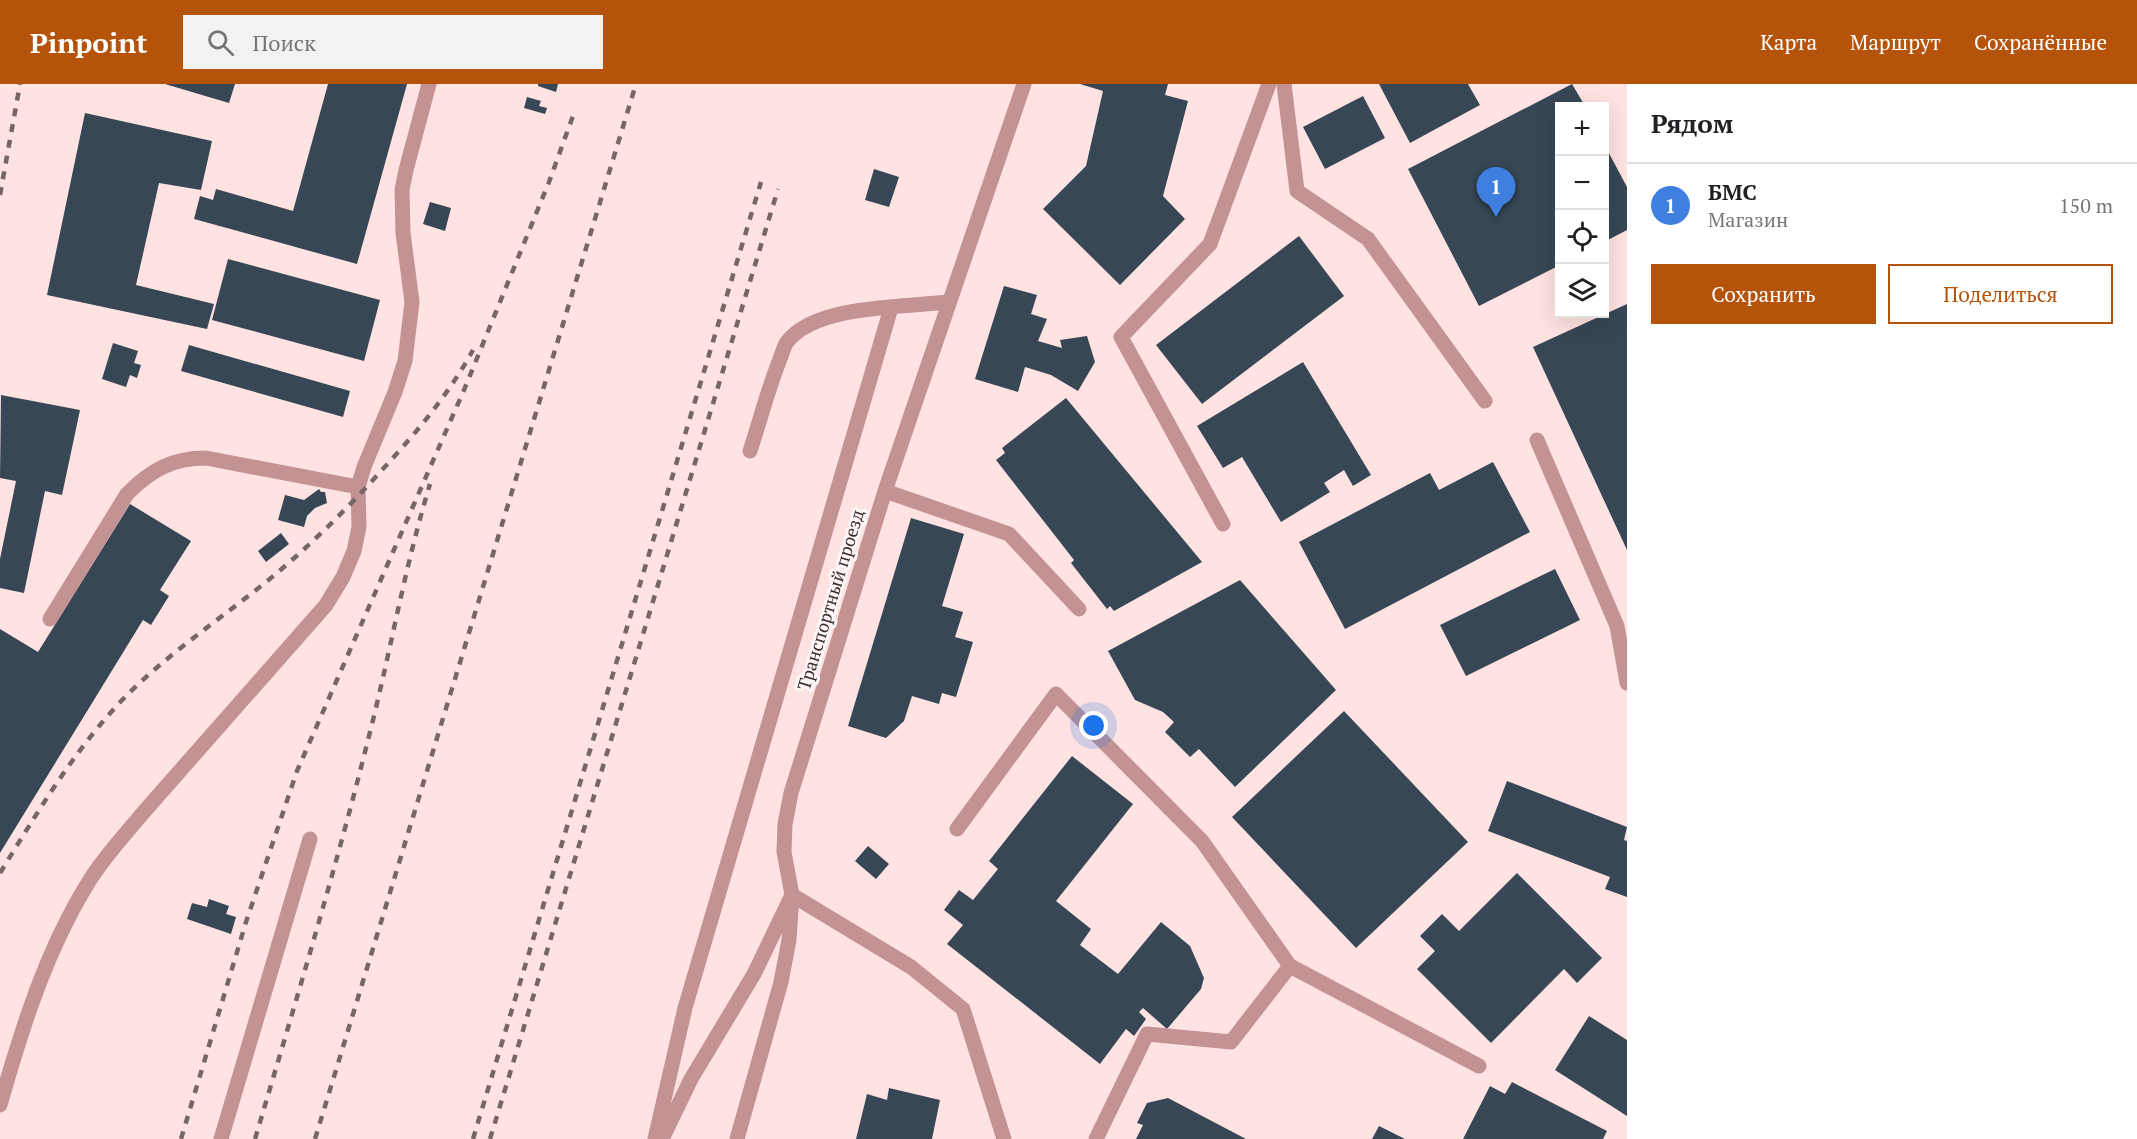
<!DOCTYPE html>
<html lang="ru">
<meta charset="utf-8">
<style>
:root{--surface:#fff;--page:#f2f2f2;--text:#202124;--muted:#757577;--line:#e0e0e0;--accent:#b45309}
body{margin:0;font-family:"PT Serif",serif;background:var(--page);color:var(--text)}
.controls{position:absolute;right:18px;top:18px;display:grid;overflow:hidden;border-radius:0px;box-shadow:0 6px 24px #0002}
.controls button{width:54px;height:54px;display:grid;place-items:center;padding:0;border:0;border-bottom:2px solid var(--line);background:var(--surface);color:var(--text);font:30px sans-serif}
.you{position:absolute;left:1094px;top:642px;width:21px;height:21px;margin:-15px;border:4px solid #fff;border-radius:50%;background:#1a73e8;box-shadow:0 0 0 9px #1a73e833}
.badge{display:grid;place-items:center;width:39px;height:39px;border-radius:50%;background:var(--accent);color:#fff;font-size:20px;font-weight:700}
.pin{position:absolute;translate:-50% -50px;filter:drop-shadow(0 2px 3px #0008)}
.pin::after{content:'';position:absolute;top:32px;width:21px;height:18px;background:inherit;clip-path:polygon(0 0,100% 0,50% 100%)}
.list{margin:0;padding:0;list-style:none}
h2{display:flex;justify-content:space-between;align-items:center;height:78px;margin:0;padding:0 24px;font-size:26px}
h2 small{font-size:20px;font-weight:400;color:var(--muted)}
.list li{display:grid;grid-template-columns:39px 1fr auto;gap:18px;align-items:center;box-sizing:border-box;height:84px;padding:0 24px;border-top:2px solid var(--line)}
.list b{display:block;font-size:22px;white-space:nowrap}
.list p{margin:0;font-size:20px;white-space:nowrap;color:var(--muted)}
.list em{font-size:20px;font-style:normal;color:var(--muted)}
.actions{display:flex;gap:12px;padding:18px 24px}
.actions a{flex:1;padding:14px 0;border:2px solid var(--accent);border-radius:0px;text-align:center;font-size:21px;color:var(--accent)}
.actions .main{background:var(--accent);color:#fff}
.icon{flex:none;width:33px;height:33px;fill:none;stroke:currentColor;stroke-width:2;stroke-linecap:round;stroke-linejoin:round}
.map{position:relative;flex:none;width:1627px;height:1055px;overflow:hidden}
header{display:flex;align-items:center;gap:36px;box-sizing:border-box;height:84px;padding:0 30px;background:var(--accent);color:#fff}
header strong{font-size:28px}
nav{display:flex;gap:33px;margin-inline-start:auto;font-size:21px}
.search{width:420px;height:54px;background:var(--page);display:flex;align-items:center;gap:15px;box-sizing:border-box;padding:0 21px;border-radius:0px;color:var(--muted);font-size:22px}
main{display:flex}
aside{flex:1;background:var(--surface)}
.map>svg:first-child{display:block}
.building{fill:#374755}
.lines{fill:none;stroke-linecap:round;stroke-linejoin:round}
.minor{stroke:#c39394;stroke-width:15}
.rail{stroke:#766666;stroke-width:4.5;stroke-dasharray:8 8;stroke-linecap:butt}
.labels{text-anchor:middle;stroke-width:6;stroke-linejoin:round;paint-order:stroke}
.street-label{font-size:18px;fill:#372d2d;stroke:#fcf6f6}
</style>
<header>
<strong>Pinpoint</strong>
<div class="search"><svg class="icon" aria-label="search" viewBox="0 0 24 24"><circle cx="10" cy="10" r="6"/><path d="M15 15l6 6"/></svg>Поиск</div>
<nav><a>Карта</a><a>Маршрут</a><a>Сохранённые</a></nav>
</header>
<main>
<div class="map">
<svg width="1627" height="1055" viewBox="0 0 1627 1055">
<rect width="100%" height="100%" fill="#ffe2e2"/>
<path class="building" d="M165 0H235L229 19Z
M328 0H407L357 180 194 135 200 112 213 116 216 105 293 127Z
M538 0H558L556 8 538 2Z
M1080 0H1168L1165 11 1188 17 1163 112 1185 135 1120 201 1043 125 1086 82 1103 7Z
M1379 0H1468L1480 21 1410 59Z
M1572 0 1585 22H1560V181L1479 222 1408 85Z
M1363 12 1385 54 1325 85 1303 43Z
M527 13 541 17 539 22 547 24 545 30 524 24Z
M85 29 212 57 201 106 159 99 136 201 214 220 207 245 47 211Z
M1604 60 1627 103V146L1604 158Z
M874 85 899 93 889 123 865 116Z
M430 118 451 124 445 147 423 140Z
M1299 152 1344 212 1202 320 1156 261Z
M228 175 380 216 364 277 212 236Z
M1004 202 1037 211 1031 230 1047 235 1038 257 1062 264 1060 256 1087 252 1095 278 1078 307 1051 291 1025 283 1018 308 975 295Z
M1627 220V466L1533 263Z
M113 259 138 267 134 279 141 281 137 294 130 291 126 303 102 295Z
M189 261 350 307 343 333 181 287Z
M1303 278 1371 391 1353 402 1344 386 1324 399 1330 408 1281 438 1242 373 1223 384 1197 342Z
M1 311 80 326 62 411 45 407 24 509 0 504V475L16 397 0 394Z
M1066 314 1202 478 1114 527 1110 522 1107 525 1071 479 1074 476 996 376 1005 369 1002 364Z
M1493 378 1530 448 1345 545 1299 458 1430 389 1439 406Z
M319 405 321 408H325L327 419 315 424 307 432 304 443 278 436 285 411 304 416Z
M130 420 191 457 160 506 169 512 151 541 143 536 0 769V545L38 568Z
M911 434 964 450 942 522 963 528 955 553 973 558 956 613 942 609 939 620 912 612 904 637 886 654 848 642Z
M281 449 289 460 266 478 258 467Z
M1555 485 1580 536 1466 592 1440 541Z
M1240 496 1336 606 1235 703 1199 665 1190 673 1165 648 1174 638 1163 628 1135 616 1108 567Z
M1344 627 1468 758 1356 864 1232 733Z
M1072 672 1133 720 1056 817 1091 845 1080 861 1118 890 1161 838 1190 862 1204 894 1201 905 1167 945 1143 924 1139 928 1146 935 1134 952 1126 945 1100 980 947 860 963 841 944 826 959 806 973 816 998 785 989 777Z
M1507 697 1627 743 1624 756 1627 757V813L1605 805 1610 793 1488 747Z
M868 762 889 780 876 795 855 777Z
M1517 789 1602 874 1577 899 1564 885 1491 959 1417 885 1435 867 1420 852 1442 830 1459 847Z
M209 815 229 822 226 830 236 833 231 850 187 835 192 819 207 823Z
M1589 932 1627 956V1032L1555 986Z
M1512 998 1607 1047 1603 1055H1463L1490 1002 1505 1010Z
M889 1004 940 1016 932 1055H856L867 1010 887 1016Z
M1168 1014 1246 1055H1136L1143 1041 1137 1039 1147 1019Z
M1379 1042 1405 1055H1372Z"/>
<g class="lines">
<path class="minor" d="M1284 0 1297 107 1368 155 1485 317
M1537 356 1617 542 1627 599
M750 367C760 337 768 305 780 275 782 270 784 262 787 258 815 221 904 223 948 218
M885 407 1009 450 1079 525
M1223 440 1121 253 1210 160 1269 0
M50 535 127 410C151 386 172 374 206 374L358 403
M957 745 1056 610 1202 757 1290 882 1479 982
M0 1021C22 944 46 867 88 799 103 774 124 752 142 730L326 521 343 493 354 467 359 443 358 403 364 383 395 308 405 277 412 218 403 149 402 106 406 86 429 0
M221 1055 310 755
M655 1055 685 924 891 224
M662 1055 691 995 754 890 792 811 911 883 963 925 1004 1055
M737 1055 781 898 789 856 792 811 784 768 785 740 791 709 885 407 1024 0
M1096 1055 1147 950 1231 958 1290 882"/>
<path class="rail" d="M0 111 20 0
M0 789C39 726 77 661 130 608 170 569 217 537 261 502 305 467 344 428 382 386 416 349 449 310 473 266
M181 1055 246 838 297 687 464 306 549 98 573 32
M255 1055C295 920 336 785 370 648 391 565 405 482 430 400
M315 1055 636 0
M473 1055 761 98
M490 1055 778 105"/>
</g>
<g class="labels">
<g class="street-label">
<text transform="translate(831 516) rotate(-73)" y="6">Транспортный проезд</text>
</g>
</g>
</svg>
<div class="controls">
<button>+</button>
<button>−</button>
<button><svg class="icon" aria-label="locate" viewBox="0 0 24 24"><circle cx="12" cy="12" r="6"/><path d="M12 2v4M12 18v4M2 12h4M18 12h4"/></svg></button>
<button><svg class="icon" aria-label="layers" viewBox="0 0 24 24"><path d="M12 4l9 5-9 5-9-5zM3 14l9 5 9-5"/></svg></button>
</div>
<div class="you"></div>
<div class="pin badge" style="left:1496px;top:133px;background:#3f7fe0">1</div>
</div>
<aside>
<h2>Рядом<small></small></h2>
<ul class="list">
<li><span class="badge" style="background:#3f7fe0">1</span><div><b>БМС</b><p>Магазин</p></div><em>150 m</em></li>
</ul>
<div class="actions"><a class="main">Сохранить</a><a>Поделиться</a></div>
</aside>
</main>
